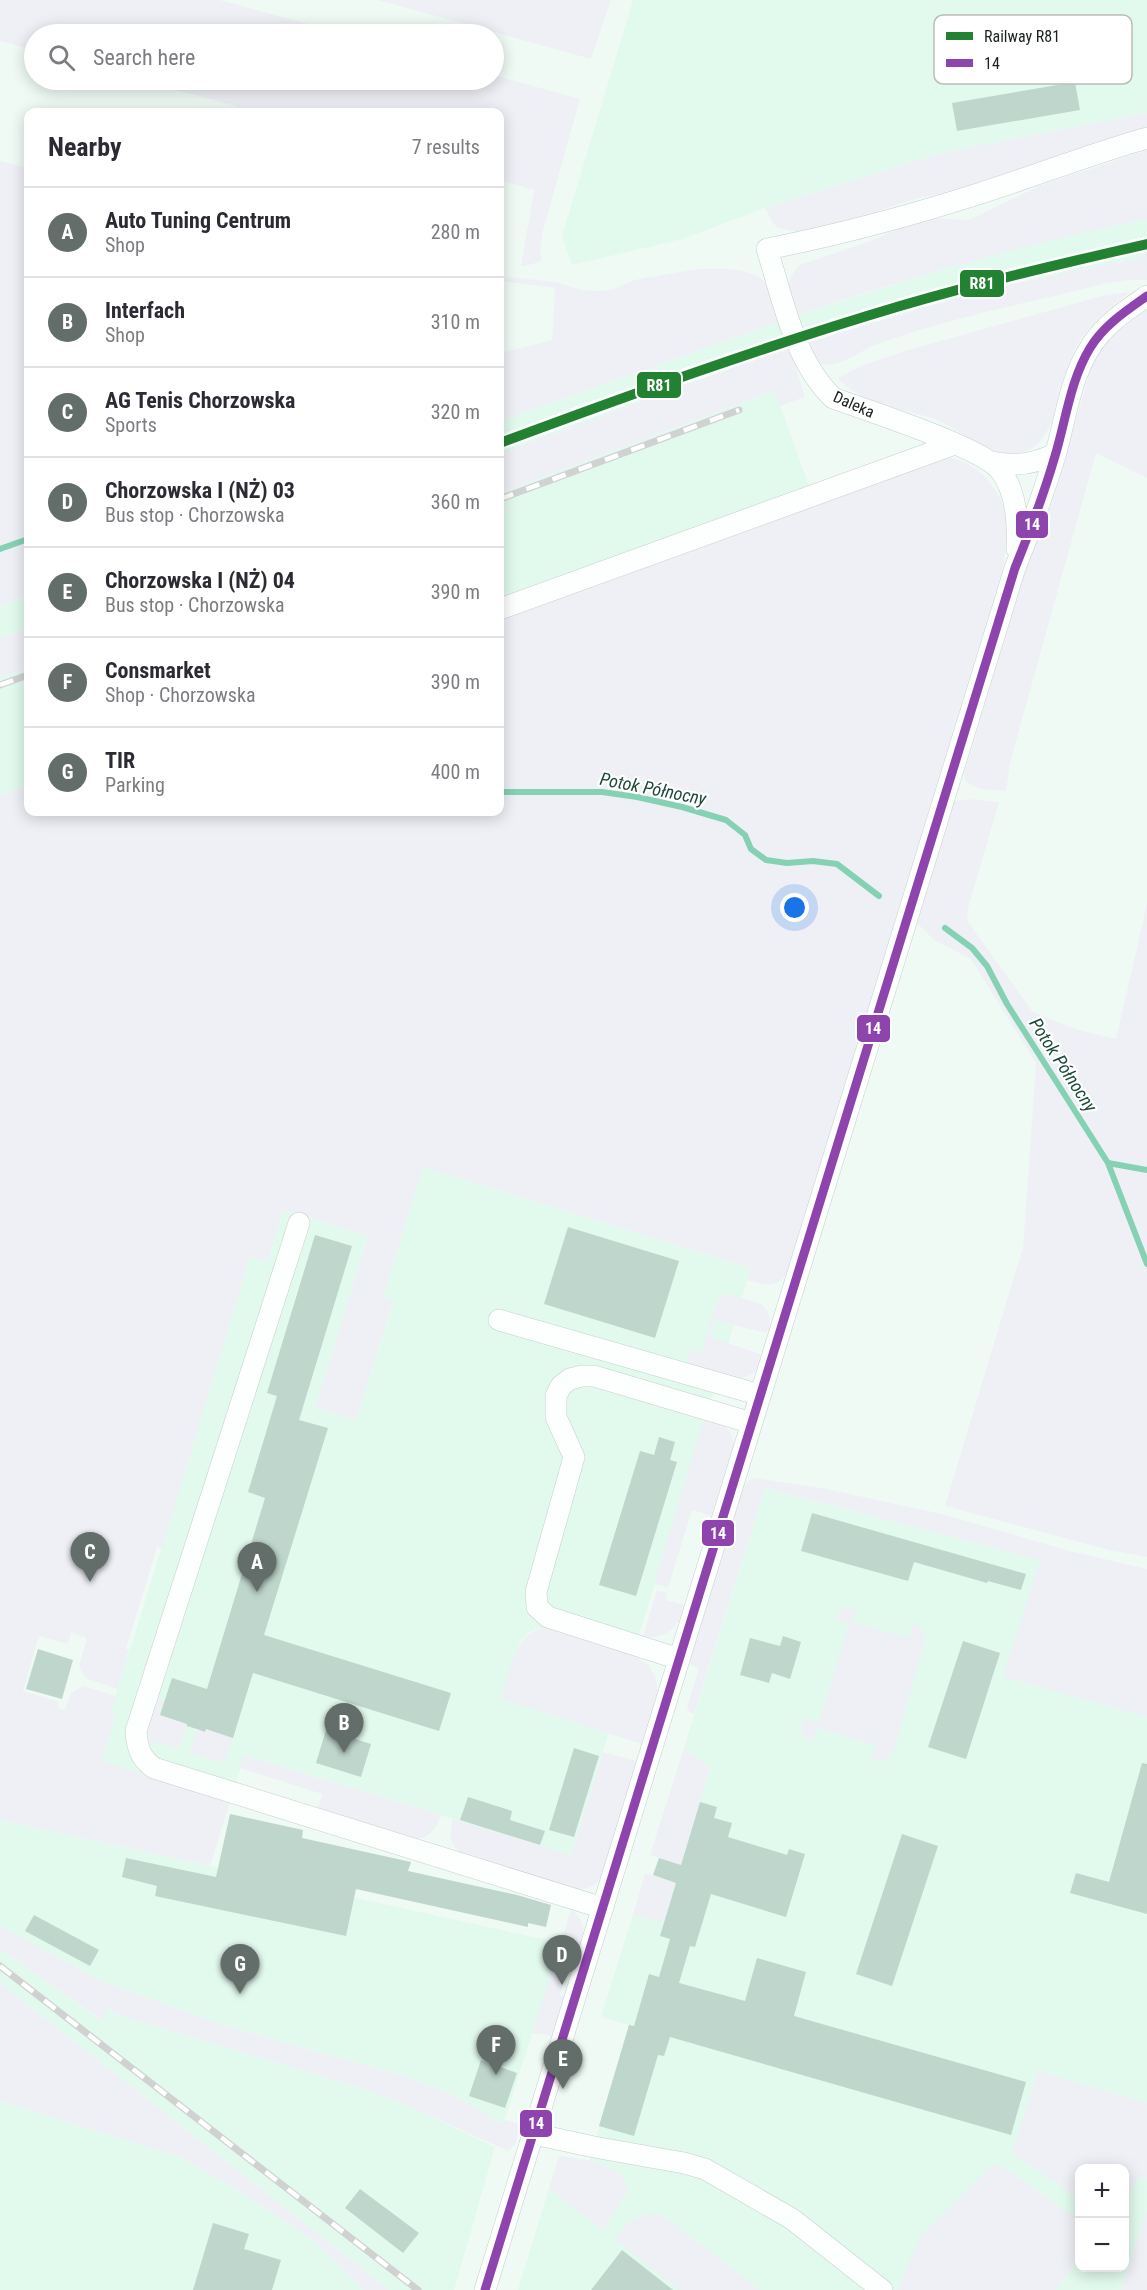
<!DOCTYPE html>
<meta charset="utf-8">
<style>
:root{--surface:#fff;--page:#f7f7f7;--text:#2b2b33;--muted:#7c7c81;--line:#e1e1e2;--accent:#636d69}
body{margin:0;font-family:"Roboto Condensed",sans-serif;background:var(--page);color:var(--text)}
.controls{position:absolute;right:18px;bottom:18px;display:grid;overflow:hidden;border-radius:12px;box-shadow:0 3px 15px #0003}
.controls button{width:54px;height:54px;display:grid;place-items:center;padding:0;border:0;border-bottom:2px solid var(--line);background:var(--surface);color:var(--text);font:30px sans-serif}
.you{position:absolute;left:795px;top:908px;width:21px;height:21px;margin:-15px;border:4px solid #fff;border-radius:50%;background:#1a73e8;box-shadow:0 0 0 9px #1a73e833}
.badge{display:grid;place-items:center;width:39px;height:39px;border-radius:50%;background:var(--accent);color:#fff;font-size:20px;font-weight:700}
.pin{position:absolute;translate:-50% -50px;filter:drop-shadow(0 2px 3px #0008)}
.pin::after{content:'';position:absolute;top:32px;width:21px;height:18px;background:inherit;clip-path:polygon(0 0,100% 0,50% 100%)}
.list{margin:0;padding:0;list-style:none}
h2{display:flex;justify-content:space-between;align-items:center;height:78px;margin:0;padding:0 24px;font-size:26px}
h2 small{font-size:20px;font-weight:400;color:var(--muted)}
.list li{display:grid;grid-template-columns:39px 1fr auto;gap:18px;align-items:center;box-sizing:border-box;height:90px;padding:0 24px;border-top:2px solid var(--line)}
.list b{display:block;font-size:22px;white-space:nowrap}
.list p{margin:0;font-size:20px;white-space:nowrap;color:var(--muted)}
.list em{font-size:20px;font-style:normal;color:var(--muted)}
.icon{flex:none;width:33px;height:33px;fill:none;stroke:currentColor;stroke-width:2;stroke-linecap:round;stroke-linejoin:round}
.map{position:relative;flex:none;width:1147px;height:2290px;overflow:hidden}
.search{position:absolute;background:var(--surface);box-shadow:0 3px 15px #0003;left:24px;top:24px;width:480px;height:66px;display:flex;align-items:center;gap:15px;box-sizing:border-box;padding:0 21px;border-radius:33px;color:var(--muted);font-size:22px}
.panel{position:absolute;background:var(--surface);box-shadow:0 3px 15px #0003;left:24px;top:108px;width:480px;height:708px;border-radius:12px}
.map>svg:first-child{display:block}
.built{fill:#e2f9ee;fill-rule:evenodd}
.green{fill:#eff0f6}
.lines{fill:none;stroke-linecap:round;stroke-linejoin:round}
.stream{stroke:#85d1b4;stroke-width:6}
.building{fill:#bed6cc}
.minor-casing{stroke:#c6cfcb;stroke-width:22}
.minor{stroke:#fdfefe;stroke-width:21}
.rail-casing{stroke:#d0d2d1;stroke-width:7}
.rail{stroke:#fff;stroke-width:4.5;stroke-dasharray:14;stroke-linecap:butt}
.bus-1-casing{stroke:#fff;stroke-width:14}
.bus-1{stroke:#8e44ad;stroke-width:9}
.rail-1-casing{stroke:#fff;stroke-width:15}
.rail-1{stroke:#238132;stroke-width:10}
.labels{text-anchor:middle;stroke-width:4.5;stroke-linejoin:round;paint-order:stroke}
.street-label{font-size:16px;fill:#18211d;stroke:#fff}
.water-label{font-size:18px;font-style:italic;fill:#1c4938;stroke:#fff}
.key{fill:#fff;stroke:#babcbb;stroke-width:1.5}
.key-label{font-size:16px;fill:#18211d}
.line-badge{stroke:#fff;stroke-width:2}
.badge-label{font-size:16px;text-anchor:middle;font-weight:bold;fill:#fff}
</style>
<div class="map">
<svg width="1147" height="2290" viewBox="0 0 1147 2290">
<rect width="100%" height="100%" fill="#effaf5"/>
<path class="built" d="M633 0H1147V113L945 152 765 208 682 239 572 265 562 236Z
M1147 219V256L985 290 807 343 797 315 954 266 1074 233Z
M779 322 789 347 500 454V421Z
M775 391 815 503 500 617V493Z
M28 595V628L0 638V606Z
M28 668V785L0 795V678Z
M423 1167 751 1268 633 1655 543 1627 535 1629 528 1633 519 1644 501 1698 609 1732 571 1855 245 1755 230 1802 101 1761 116 1714 111 1712 129 1650 134 1638 250 1257 268 1262 283 1210 368 1236 315 1408 356 1420 394 1301 383 1297Z
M765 1488 1041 1560 1147 1596V2263L1139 2290H518L559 2156 590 2160 629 2025 601 2017 633 1915 664 1922 710 1768 684 1748ZM1080 2168H1124V2268H1080Z
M0 1820 561 1943 503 2125 449 2093 404 2076 223 2025 101 1981 5 1930 0 1926Z
M0 1949 102 2021 107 2008 118 2015 364 2089 406 2105 495 2147 454 2290H389L0 1983Z
M0 2101 180 2157 229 2185 313 2240 363 2290H0Z"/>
<path class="green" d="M0 0H220L345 34H34V50L0 41Z
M378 0H611L591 59Z
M494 75 580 99 543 231 540 250 542 261 526 266H521L534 190 500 180V112H257L139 80H494Z
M1147 113V129L965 190 923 197 886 208 861 220 799 232 778 228 772 222 765 208 945 152Z
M1147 150V219C1028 243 912 277 797 315 789 295 782 283 800 265L876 239 904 225 930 218 969 220 1039 186Z
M0 161 28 168V595L0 606Z
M1147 256V280H1129L1108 283C1031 302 954 317 880 343 862 349 835 373 816 362L807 343 985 290Z
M698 269C722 269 761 265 772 293 775 302 776 312 779 322L500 421V353L552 340 555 288 501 281 510 277 556 282 581 290 600 291 614 289 634 280Z
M1130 292C1112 306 1091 323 1078 343 1056 378 1062 467 999 452 977 447 956 427 934 419 907 410 855 401 838 378L863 365 905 351 1105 295Z
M1147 307V478L1096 453 1010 763 1006 791 979 789 965 781 964 773 1036 537 1049 512 1093 362 1119 327Z
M789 347 805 397 780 406 774 391 500 493V454Z
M943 456C959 459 972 464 984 476 1012 505 1009 531 1003 568L786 1275C776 1289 762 1284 747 1280L751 1268 423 1167 383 1297 394 1300 356 1420 315 1408 368 1236 283 1210 268 1262 250 1257 162 1548 157 1547 126 1649 129 1650 118 1689 85 1678 79 1666 87 1638 71 1632 68 1644 39 1636 23 1691 59 1702 58 1708 65 1710 71 1693 83 1686 116 1696 111 1712 116 1714 102 1761 230 1802 210 1866 0 1820V795L28 785V812H500V617Z
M28 628V668L0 678V638Z
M969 799 999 802 967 912 968 922 1033 1012 1076 1029 1116 1039 1147 904V1557L1109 1550 945 1506 1023 1247 1036 1063 971 959 934 940 916 922 951 806 956 801Z
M730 1294 761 1304C770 1310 771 1320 769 1330L766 1333 715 1320 710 1337 760 1354C760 1394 715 1372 693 1366L689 1363 686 1354 690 1350 701 1353 718 1299 721 1296Z
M704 1418 725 1426 730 1432 734 1444 711 1516 692 1510 668 1588 654 1584Z
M755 1478 822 1488 942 1514 1066 1550 1147 1569V1717L1003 1677 1040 1560 765 1488 694 1714 689 1712 687 1707 699 1668 689 1664 743 1487 748 1481Z
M657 1590 667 1593 666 1600 685 1605C679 1627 667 1639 643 1637Z
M846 1607 856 1609 852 1622 909 1638 913 1624 922 1629 926 1637 893 1753 886 1760H871L875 1745 817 1728 812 1742C802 1739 798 1729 804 1719L819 1723 849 1624 834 1619 839 1611Z
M543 1627 633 1655 648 1664 656 1679 658 1695 642 1744 501 1699C509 1673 513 1636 543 1627Z
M156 1699 164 1701 160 1715 187 1724 179 1749 153 1741 151 1748C143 1731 151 1716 156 1699Z
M197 1729 205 1732 206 1729 233 1738 224 1763 190 1753Z
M684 1748 710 1768 681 1865 650 1855Z
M603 1752 637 1761 602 1876C596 1886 588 1890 576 1889L463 1854C449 1846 449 1834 453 1819L571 1855Z
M244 1755 441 1815C436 1829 430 1839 414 1839L318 1809 322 1794 240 1768Z
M645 1873 676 1883 664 1922 633 1915Z
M571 1910C595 1924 577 1956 571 1977L565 1976 560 1995 565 1996 553 2036 532 2033Z
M0 1926 101 1981 223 2025 404 2076 449 2093 503 2124 505 2120 521 2124 515 2145 508 2151 406 2105 364 2089 118 2015 108 2008 103 2021 0 1949Z
M0 1983 389 2290H363L313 2240 229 2185 180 2157 0 2101Z
M1038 2071 1147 2103V2178L1140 2177 1125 2198 1124 2168H1080L1079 2199 1012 2153Z
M559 2156C582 2159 624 2162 628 2192L603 2230 549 2189Z
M993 2165H1001L1079 2220V2258L1055 2290H897L921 2235Z
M1147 2211V2290H1121Z
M645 2214H657L666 2218 760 2290H680L615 2240 628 2223Z"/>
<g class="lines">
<path class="stream" d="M0 549 28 539
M500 792H602L637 797 682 807 726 820 745 835 751 849 766 860 787 863 813 861 837 864 879 896
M945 928 972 948 987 966 1007 1004 1108 1163 1147 1170
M1108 1163 1147 1264"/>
</g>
<path class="building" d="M1075 82 1080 110 957 131 952 103Z
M568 1227 679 1261 655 1338 544 1304Z
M315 1235 352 1246 299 1420 328 1428 264 1635 451 1693 439 1731 253 1673 233 1738 206 1729 205 1732 197 1729 187 1726V1724L160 1715 172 1678 207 1689 265 1498 248 1492 277 1396 267 1393Z
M659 1437 675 1442 670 1460 677 1462 636 1596 599 1585 640 1451 654 1455Z
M812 1513 1026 1574 1021 1590 988 1581 987 1583 914 1562 908 1581 801 1551Z
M783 1636 801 1642 790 1679 772 1673 769 1683 740 1675 750 1638 780 1646Z
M963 1641 1000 1653 966 1759 928 1747Z
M38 1649 73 1660 62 1699 26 1689Z
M326 1730 371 1744 361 1777 316 1763Z
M574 1748 599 1756 574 1837 549 1830Z
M1142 1763 1147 1764V1914L1070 1893 1076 1873 1109 1882Z
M468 1797 512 1811 510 1820 545 1831 540 1845 460 1820Z
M700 1802 717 1807 714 1818 732 1823 728 1837 787 1855 789 1849 805 1854 786 1917 711 1894 695 1947 690 1946 679 1983 745 2001 757 1958 806 1972 794 2016 1026 2082 1011 2135 670 2037 664 2056 658 2055 634 2136 599 2126 629 2025 634 2026 649 1974 659 1977 670 1939 660 1936 676 1883 653 1875 659 1858 681 1865Z
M230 1814 303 1830 302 1838 411 1862 408 1871 517 1895 551 1905 546 1927 528 1923V1927L356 1889 346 1936 155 1896 157 1886 122 1877 126 1858 216 1877Z
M902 1834 938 1846 892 1986 856 1974Z
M34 1915 99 1950 90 1966 25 1931Z
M481 2060 517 2073 505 2108 469 2096Z
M360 2189 419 2233 403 2253 345 2208Z
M213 2223 249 2234 244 2249 281 2260 272 2290H193Z
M622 2250 673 2290H591Z"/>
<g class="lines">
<defs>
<path id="minor" d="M992 462C1015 467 1034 464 1055 454
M1017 549C1018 523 1017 492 1000 470 981 447 866 410 833 398 794 360 783 300 767 249 838 235 909 216 978 194 1035 176 1090 154 1147 138
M500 609 955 444
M299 1223 136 1731C137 1747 140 1758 154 1768L603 1908
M499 1320 760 1395
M679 1659 548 1617 537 1607 536 1592 574 1457 556 1417V1396L561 1386 570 1379 582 1376H594L752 1423
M534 2134 594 2147 684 2163 705 2169 792 2219 882 2290
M485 2290 1015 568C1030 531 1043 494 1055 456 1067 415 1071 366 1101 333 1114 318 1131 307 1147 296"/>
</defs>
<use href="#minor" class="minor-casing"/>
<use href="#minor" class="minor"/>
<defs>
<path id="rail" d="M500 499 739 410
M0 685 28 675
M0 1966 418 2290"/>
</defs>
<use href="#rail" class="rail-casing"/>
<use href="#rail" class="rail"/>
<defs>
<path id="bus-1" d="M485 2290 1015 568C1030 531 1044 494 1055 456 1066 420 1070 381 1090 348 1104 325 1126 311 1147 296"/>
</defs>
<use href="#bus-1" class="bus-1-casing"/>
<use href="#bus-1" class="bus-1"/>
<defs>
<path id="rail-1" d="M500 443C632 394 765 346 900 306 982 282 1064 263 1147 244"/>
</defs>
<use href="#rail-1" class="rail-1-casing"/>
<use href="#rail-1" class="rail-1"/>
</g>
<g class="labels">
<g class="street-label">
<text transform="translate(854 404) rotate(24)" y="6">Daleka</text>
</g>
<g class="water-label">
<text transform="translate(653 789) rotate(11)" y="6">Potok Północny</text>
<text transform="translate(1063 1065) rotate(57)" y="6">Potok Północny</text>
</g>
</g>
<rect x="934" y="15" width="198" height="69" rx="9" class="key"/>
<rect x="946" y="32" width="27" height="8" fill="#238132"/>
<rect x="946" y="59" width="27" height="8" fill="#8e44ad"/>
<g class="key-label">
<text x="984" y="42">Railway R81</text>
<text x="984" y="69">14</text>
</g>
<g class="line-badge">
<rect x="959" y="269" width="46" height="29" rx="6" fill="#238132"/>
<rect x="636" y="371" width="46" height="28" rx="6" fill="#238132"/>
<rect x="1015" y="510" width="34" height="29" rx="6" fill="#8e44ad"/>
<rect x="856" y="1014" width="35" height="29" rx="6" fill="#8e44ad"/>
<rect x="701" y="1519" width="34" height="28" rx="6" fill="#8e44ad"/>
<rect x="519" y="2109" width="34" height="29" rx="6" fill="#8e44ad"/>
</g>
<g class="badge-label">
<text x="982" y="289">R81</text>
<text x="659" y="391">R81</text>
<text x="1032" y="530">14</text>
<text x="873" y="1034">14</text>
<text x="718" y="1539">14</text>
<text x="536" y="2129">14</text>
</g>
</svg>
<div class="controls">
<button>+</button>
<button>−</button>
</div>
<div class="you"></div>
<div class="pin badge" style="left:257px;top:1592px">A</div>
<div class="pin badge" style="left:344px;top:1753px">B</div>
<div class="pin badge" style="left:90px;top:1582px">C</div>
<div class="pin badge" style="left:562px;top:1985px">D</div>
<div class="pin badge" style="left:563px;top:2089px">E</div>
<div class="pin badge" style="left:496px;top:2075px">F</div>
<div class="pin badge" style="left:240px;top:1994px">G</div>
<div class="search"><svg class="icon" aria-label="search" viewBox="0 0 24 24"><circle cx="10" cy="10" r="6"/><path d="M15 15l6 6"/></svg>Search here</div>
<section class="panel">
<h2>Nearby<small>7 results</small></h2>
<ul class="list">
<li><span class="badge">A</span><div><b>Auto Tuning Centrum</b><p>Shop</p></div><em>280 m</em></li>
<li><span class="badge">B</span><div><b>Interfach</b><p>Shop</p></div><em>310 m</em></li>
<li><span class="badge">C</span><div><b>AG Tenis Chorzowska</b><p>Sports</p></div><em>320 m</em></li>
<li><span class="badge">D</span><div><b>Chorzowska I (NŻ) 03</b><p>Bus stop · Chorzowska</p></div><em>360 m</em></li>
<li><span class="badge">E</span><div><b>Chorzowska I (NŻ) 04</b><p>Bus stop · Chorzowska</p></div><em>390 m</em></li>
<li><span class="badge">F</span><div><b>Consmarket</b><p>Shop · Chorzowska</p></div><em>390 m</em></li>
<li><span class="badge">G</span><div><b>TIR</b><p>Parking</p></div><em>400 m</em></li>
</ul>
</section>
</div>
